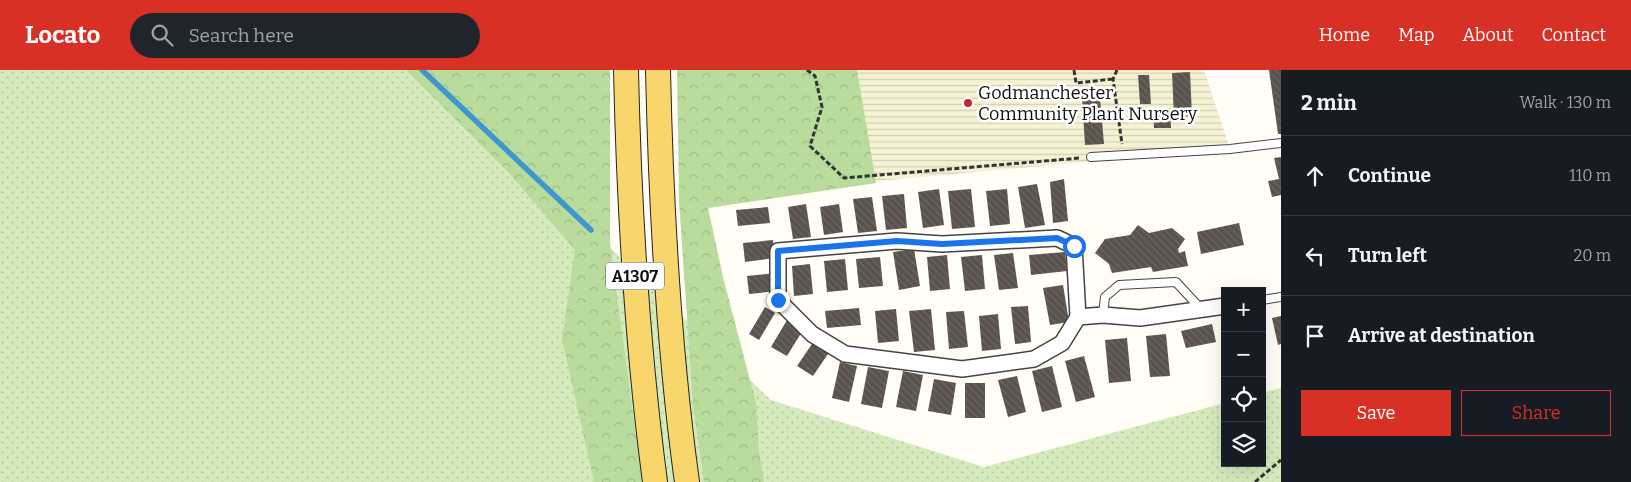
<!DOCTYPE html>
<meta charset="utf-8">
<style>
:root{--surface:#171b24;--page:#20242c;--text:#f1f3f6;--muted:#9ea1a6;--line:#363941;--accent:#d93025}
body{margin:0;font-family:Bitter,serif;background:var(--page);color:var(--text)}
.controls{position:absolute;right:15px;bottom:15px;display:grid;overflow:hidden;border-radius:0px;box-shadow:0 5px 20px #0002}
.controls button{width:45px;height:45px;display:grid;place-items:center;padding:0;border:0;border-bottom:1px solid var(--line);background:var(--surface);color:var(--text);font:25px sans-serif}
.stop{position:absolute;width:15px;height:15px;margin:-11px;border:4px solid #1a73e8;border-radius:50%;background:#fff}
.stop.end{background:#1a73e8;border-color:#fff;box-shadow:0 1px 5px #0008}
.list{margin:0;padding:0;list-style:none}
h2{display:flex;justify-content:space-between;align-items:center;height:65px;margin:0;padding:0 20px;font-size:21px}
h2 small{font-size:16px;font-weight:400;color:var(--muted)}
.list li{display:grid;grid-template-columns:32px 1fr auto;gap:15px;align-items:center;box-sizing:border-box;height:80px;padding:0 20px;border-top:1px solid var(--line)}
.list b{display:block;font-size:19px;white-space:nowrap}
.list em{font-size:16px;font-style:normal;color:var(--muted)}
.actions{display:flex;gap:10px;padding:15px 20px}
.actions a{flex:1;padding:11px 0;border:1px solid var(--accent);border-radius:0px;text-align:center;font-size:18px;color:var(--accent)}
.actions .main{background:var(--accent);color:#fff}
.icon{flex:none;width:28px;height:28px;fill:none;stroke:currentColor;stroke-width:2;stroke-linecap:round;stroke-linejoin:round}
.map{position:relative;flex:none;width:1281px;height:412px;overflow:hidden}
header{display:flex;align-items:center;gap:30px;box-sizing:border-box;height:70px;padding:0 25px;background:var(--accent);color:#fff}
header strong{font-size:24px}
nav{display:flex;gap:28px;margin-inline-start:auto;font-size:18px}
.search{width:350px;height:45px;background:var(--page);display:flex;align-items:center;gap:12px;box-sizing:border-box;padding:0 18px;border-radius:28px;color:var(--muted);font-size:19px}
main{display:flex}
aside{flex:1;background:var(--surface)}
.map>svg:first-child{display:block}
.farmland{fill:url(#farmland-rules)}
.grass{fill:url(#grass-dots)}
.forest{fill:url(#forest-crowns)}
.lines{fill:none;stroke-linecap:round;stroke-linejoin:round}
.stream{stroke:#3f96cf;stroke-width:5.5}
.building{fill:url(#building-back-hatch)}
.lane-casing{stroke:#444;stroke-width:10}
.street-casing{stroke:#444;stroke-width:18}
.primary-casing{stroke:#222;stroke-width:26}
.path{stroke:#333;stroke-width:3;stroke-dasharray:5 2.5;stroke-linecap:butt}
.lane{stroke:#fff;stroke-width:8}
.street{stroke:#fff;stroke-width:15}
.primary{stroke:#f9d66b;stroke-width:24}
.route{stroke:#1a73e8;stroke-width:6}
.poi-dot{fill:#c4262e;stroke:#fff;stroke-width:2}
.labels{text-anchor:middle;stroke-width:5;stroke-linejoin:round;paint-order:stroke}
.shield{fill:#fff;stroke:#585858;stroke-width:1}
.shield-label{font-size:16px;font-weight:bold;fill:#111}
.poi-label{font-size:18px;fill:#111;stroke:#fff;text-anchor:start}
</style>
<header>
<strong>Locato</strong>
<div class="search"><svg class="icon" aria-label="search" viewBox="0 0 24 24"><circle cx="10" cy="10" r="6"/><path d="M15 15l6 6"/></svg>Search here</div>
<nav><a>Home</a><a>Map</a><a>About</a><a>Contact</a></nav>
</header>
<main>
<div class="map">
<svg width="1281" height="412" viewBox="0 0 1281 412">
<defs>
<pattern id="farmland-rules" width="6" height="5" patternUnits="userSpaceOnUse" patternTransform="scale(1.25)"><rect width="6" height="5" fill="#f6f3d4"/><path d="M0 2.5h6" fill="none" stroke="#d2cfb5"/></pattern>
<pattern id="grass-dots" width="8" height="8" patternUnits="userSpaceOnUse" patternTransform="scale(1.25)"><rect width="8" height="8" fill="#d5ebbd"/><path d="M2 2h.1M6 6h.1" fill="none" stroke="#b6c8a1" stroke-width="1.8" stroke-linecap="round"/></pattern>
<pattern id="forest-crowns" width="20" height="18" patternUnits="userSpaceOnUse" patternTransform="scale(1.25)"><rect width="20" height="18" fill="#b9dc9c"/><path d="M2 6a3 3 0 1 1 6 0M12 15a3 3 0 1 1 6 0" fill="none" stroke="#9ebc85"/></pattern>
<pattern id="building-back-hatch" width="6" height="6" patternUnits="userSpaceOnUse" patternTransform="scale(1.25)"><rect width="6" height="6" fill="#5a524d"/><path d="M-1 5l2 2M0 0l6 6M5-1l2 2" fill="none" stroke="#6d6662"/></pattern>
</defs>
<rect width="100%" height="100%" fill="#fffdf5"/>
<path class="farmland" d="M721 0H1204L1230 79 722 125Z"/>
<path class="grass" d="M0 0H422L771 330 984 397 1225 333V393H1262V323L1281 318V412H0Z"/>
<path class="forest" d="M406 0H610V173L642 412H594L562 269 575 180 509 103Z
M677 0H857L876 113 708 138 723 207 756 333 759 381 764 412H704L693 335 679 131Z"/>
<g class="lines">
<path class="stream" d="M422 0 591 160"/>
</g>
<path class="building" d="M1269 0H1281V64H1278Z
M1190 2 1192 46 1174 47 1172 3Z
M1138 5H1149L1151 34H1140Z
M1100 28 1104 74 1085 75 1082 29Z
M1170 38 1171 58H1154L1153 39Z
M1281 87V125L1272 127 1268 111 1279 109 1274 88Z
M1064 109 1068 151 1053 153 1050 112Z
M1037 114 1045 155 1025 158 1018 117Z
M939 119 944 155 923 158 918 122Z
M971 119 975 157 952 159 948 121Z
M1007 119 1010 154 990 156 986 121Z
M904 124 907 158 886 160 882 126Z
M872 127 877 161 858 163 853 129Z
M806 134 811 167 793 169 788 137Z
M839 134 843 162 824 165 820 137Z
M768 137 770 153 738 156 736 140Z
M1239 153 1244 175 1201 184 1197 162Z
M1138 155 1149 163 1172 158 1185 169 1178 179 1179 183 1185 181 1188 196 1153 202 1151 197 1112 203 1109 194 1095 183 1105 169 1130 165Z
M773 170 775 188 745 192 743 173Z
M914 179 920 216 899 220 893 182Z
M1065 182 1067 201 1031 205 1029 185Z
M1013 183 1018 218 999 220 994 185Z
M947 185 950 219 930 221 927 187Z
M982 185 985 219 965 221 961 187Z
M880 187 883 216 859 218 856 189Z
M845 189 848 220 827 222 824 191Z
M810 194 813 224 794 226 792 196Z
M775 203 777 221 749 224 747 206Z
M1063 215 1069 252 1050 255 1043 218Z
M1028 236 1031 272 1015 274 1011 237Z
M765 237 775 243 759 270 749 264Z
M859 238 861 255 827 258 825 241Z
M896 239 899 271 878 273 875 241Z
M931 239 935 280 914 282 909 241Z
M964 241 968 277 949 279 946 242Z
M998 244 1001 279 982 281 979 246Z
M1281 246V274L1278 275 1272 248Z
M787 250 803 260 787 286 771 277Z
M1212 254 1216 272 1186 278 1181 261Z
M1166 264 1170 306 1150 307 1146 266Z
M1127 268 1131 311 1109 313 1105 270Z
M814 271 830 281 813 306 797 296Z
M1084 286 1095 327 1076 332 1065 291Z
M840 292 857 296 849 332 832 328Z
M1052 296 1062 337 1042 342 1032 301Z
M868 297 889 301 882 338 861 334Z
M903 301 923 305 916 341 896 337Z
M1017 306 1026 342 1008 347 998 310Z
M934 309 956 313 951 345 928 341Z
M965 313H985V348H965Z"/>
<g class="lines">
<defs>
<path id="lane" d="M1091 87 1230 79 1281 73
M1262 230 1281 227
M1103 245 1105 227 1119 215 1176 212 1201 239"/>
<path id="street" d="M1057 168 1074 176 1078 247 1062 273 1034 289 962 299 845 284 812 264 778 230V181L897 171 942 174Z
M1078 247 1103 245 1140 248 1225 236"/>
<path id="primary" d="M626 0C629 138 637 275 655 412
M658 0C661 138 668 275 687 412"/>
</defs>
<use href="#lane" class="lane-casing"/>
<use href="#street" class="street-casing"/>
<use href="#primary" class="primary-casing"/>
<path class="path" d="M807 0 815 6 822 37 810 76 844 108 1080 88
M1074 0 1076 13 1113 9
M1117 0 1113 9 1122 74
M1255 412 1281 390"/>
<use href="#lane" class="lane"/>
<use href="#street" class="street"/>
<use href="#primary" class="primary"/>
</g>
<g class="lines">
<path class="route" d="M778 230V181L897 171 942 174 1057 168 1074 176"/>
</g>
<circle class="poi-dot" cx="968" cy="33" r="5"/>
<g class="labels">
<rect class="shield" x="606" y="192.5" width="58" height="27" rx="4"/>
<g class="shield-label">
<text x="635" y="212">A1307</text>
</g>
<g class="poi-label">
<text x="978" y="29">Godmanchester<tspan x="978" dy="21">Community Plant Nursery</tspan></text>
</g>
</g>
</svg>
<div class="controls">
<button>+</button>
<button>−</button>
<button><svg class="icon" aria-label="locate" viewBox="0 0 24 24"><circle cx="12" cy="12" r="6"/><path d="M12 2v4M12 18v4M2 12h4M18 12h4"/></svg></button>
<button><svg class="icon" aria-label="layers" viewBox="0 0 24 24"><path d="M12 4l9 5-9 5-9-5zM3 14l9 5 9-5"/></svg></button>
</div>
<div class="stop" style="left:1074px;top:176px"></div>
<div class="stop end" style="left:778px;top:230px"></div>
</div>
<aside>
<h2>2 min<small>Walk · 130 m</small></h2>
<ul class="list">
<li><svg class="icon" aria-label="ahead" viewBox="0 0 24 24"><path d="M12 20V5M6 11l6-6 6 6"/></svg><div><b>Continue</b></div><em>110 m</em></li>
<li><svg class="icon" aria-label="left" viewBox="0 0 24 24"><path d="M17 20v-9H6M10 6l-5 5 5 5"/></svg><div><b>Turn left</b></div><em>20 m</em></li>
<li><svg class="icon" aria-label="arrive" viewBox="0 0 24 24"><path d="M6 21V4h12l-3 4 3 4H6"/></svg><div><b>Arrive at destination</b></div></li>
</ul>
<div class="actions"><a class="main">Save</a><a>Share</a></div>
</aside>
</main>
